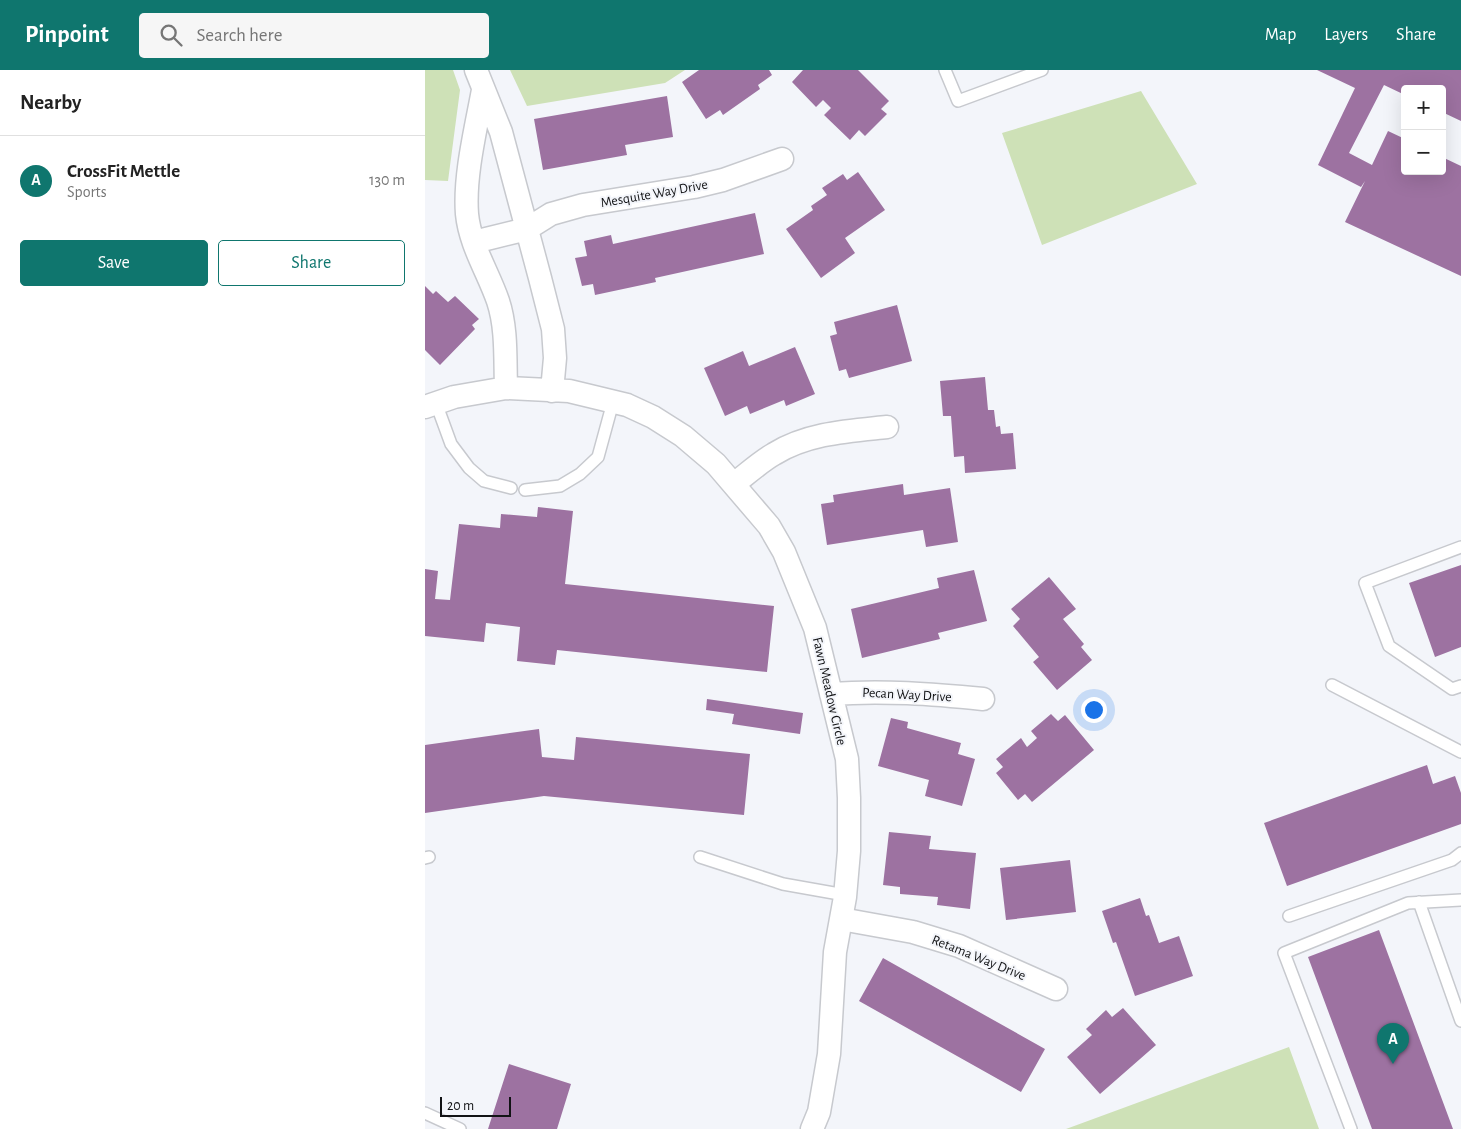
<!DOCTYPE html>
<meta charset="utf-8">
<style>
:root{--surface:#fff;--page:#f6f6f6;--text:#222;--muted:#767676;--line:#e0e0e0;--accent:#0f766e}
body{margin:0;font-family:"Alegreya Sans",sans-serif;background:var(--page);color:var(--text)}
.controls{position:absolute;right:15px;top:15px;display:grid;overflow:hidden;border-radius:5px;box-shadow:0 5px 20px #0002}
.controls button{width:45px;height:45px;display:grid;place-items:center;padding:0;border:0;border-bottom:1px solid var(--line);background:var(--surface);color:var(--text);font:25px sans-serif}
.scale{position:absolute;left:15px;bottom:12px;width:71px;box-sizing:border-box;padding-left:5px;border:2px solid #121315;border-top:0;font-size:14px;line-height:18px;white-space:nowrap;color:#121315;-webkit-text-stroke:4px #f3f5fa;paint-order:stroke}
.you{position:absolute;left:668px;top:639px;width:18px;height:18px;margin:-12px;border:4px solid #fff;border-radius:50%;background:#1a73e8;box-shadow:0 0 0 8px #1a73e833}
.badge{display:grid;place-items:center;width:32px;height:32px;border-radius:50%;background:var(--accent);color:#fff;font-size:16px;font-weight:700}
.pin{position:absolute;translate:-50% -41px;filter:drop-shadow(0 1px 2px #0008)}
.pin::after{content:'';position:absolute;top:26px;width:18px;height:15px;background:inherit;clip-path:polygon(0 0,100% 0,50% 100%)}
.list{margin:0;padding:0;list-style:none}
h2{display:flex;justify-content:space-between;align-items:center;height:65px;margin:0;padding:0 20px;font-size:21px}
h2 small{font-size:16px;font-weight:400;color:var(--muted)}
.list li{display:grid;grid-template-columns:32px 1fr auto;gap:15px;align-items:center;box-sizing:border-box;height:90px;padding:0 20px;border-top:1px solid var(--line)}
.list b{display:block;font-size:19px;white-space:nowrap}
.list p{margin:0;font-size:16px;white-space:nowrap;color:var(--muted)}
.list em{font-size:16px;font-style:normal;color:var(--muted)}
.actions{display:flex;gap:10px;padding:15px 20px}
.actions a{flex:1;padding:11px 0;border:1px solid var(--accent);border-radius:5px;text-align:center;font-size:18px;color:var(--accent)}
.actions .main{background:var(--accent);color:#fff}
.icon{flex:none;width:28px;height:28px;fill:none;stroke:currentColor;stroke-width:2;stroke-linecap:round;stroke-linejoin:round}
.map{position:relative;flex:none;width:1036px;height:1059px;overflow:hidden}
header{display:flex;align-items:center;gap:30px;box-sizing:border-box;height:70px;padding:0 25px;background:var(--accent);color:#fff}
header strong{font-size:24px}
nav{display:flex;gap:28px;margin-inline-start:auto;font-size:18px}
.search{width:350px;height:45px;background:var(--page);display:flex;align-items:center;gap:12px;box-sizing:border-box;padding:0 18px;border-radius:5px;color:var(--muted);font-size:19px}
main{display:flex}
aside{flex:1;background:var(--surface)}
.map>svg:first-child{display:block}
.green{fill:#cee1b7}
.building{fill:#9d72a1}
.lines{fill:none;stroke-linecap:round;stroke-linejoin:round}
.service-casing{stroke:#c7c9ce;stroke-width:14}
.minor-casing{stroke:#c7c9ce;stroke-width:25}
.service{stroke:#fff;stroke-width:11}
.minor{stroke:#fff;stroke-width:22}
.labels{text-anchor:middle;stroke-width:4;stroke-linejoin:round;paint-order:stroke}
.street-label{font-size:14px;fill:#121315;stroke:#f3f5fa}
</style>
<header>
<strong>Pinpoint</strong>
<div class="search"><svg class="icon" aria-label="search" viewBox="0 0 24 24"><circle cx="10" cy="10" r="6"/><path d="M15 15l6 6"/></svg>Search here</div>
<nav><a>Map</a><a>Layers</a><a>Share</a></nav>
</header>
<main>
<aside>
<h2>Nearby<small></small></h2>
<ul class="list">
<li><span class="badge">A</span><div><b>CrossFit Mettle</b><p>Sports</p></div><em>130 m</em></li>
</ul>
<div class="actions"><a class="main">Save</a><a>Share</a></div>
</aside>
<div class="map">
<svg width="1036" height="1059" viewBox="0 0 1036 1059">
<rect width="100%" height="100%" fill="#f3f5fa"/>
<path class="green" d="M0 0H28L35 20 23 111 0 110Z
M85 0H260L240 13 102 36Z
M716 21 772 114 617 175 577 63Z
M864 977 894 1059H641Z"/>
<path class="building" d="M274 0H344L347 5 333 15 335 19 298 45 295 40 281 49 257 12Z
M378 0H433L464 31 456 39 462 44 440 66 434 60 425 70 399 45 406 38 398 30 391 37 367 12Z
M892 0H1036V51L1017 42V19H980V25L959 15 924 83 947 95 963 61 980 69V101H1017V87L1036 96V206L920 152 940 111 936 117 893 95 930 18Z
M242 26 248 67 200 75 202 85 118 100 109 49Z
M433 102 460 140 420 168 430 183 396 208 361 159 388 140 386 136 402 125 397 118 418 104 422 110Z
M330 143 339 184 230 208 231 212 170 225 168 214 157 216 150 188 162 186 159 171 186 165 188 174Z
M0 216 8 224 11 221 23 232 30 226 54 249 47 255 50 259 15 295 0 280Z
M472 235 487 291 424 308 421 299 414 301 405 266 412 264 409 252Z
M370 277 390 324 361 336 359 330 325 344 322 336 300 346 279 298 318 281 324 296Z
M560 307 563 340H569L571 357 575 356 576 364 588 363 591 399 540 403 539 386 529 387 526 346H518L515 311Z
M478 414 479 425 525 418 533 472 501 477 498 460 402 475 396 434 409 432 408 425Z
M113 437 148 441 140 514 349 536 342 602 132 580 130 595 92 591 95 557 61 553 59 572 0 566V499L13 501 10 529 25 530 34 454 75 458 76 444 112 447Z
M1036 495V577L1010 587 984 513Z
M549 500 562 551 513 563 515 569 437 588 426 539 514 518 512 508Z
M624 507 651 539 638 549 659 574 656 577 667 590 632 620 608 592 614 587 588 556 595 549 586 539Z
M282 629 378 643 375 664 307 654 309 644 281 640Z
M626 644 633 651 640 645 669 680 607 732 600 724 593 730 571 703 578 697 571 689 596 668 602 677 612 668 606 661Z
M466 648 483 652 482 658 536 673 533 684 550 689 537 736 500 726 504 710 453 696Z
M114 659 117 687 149 690 151 667 325 684 319 745 119 726 0 743V675Z
M1002 695 1008 714 1030 706 1036 723V754L862 816 839 753Z
M464 762 506 766 504 779 551 783 545 839 512 835 513 827 475 824V817L458 815Z
M645 790 651 842 581 850 575 798Z
M715 828 721 846 724 845 734 873 754 866 768 906 710 926 691 872 688 873 677 841Z
M954 860 1028 1059H947L883 887Z
M458 888 620 979 596 1022 434 931Z
M698 938 731 975 675 1024 642 987 667 965 661 959 681 940 687 947Z
M84 994 146 1014 132 1059H63Z"/>
<g class="lines">
<defs>
<path id="service" d="M520 0 533 31 617 0
M11 333 26 374 44 398 59 411 86 418
M100 420 135 416 155 404 173 387 188 332
M1036 477 940 513 964 576 1027 619 1036 616
M907 615 1036 682
M275 787 358 814 420 825
M0 788 4 787
M994 832 1036 951
M864 846 1027 790 1036 783
M0 1043 35 1059
M926 1059 859 883 983 833 1036 830"/>
<path id="minor" d="M51 0 76 62 115 208 128 259 130 288 127 321
M58 20C51 58 39 106 42 144 45 175 63 202 73 231 82 258 80 289 81 318
M49 172 102 159 126 144 158 135 269 117 298 110 357 89
M0 337 29 327 81 318 144 321 202 335 228 347 258 366 291 394 344 456 359 482 390 558 422 689 424 728V781L420 827 410 882 404 984 394 1042 387 1059
M309 414C322 404 335 392 349 384 383 363 424 361 462 357
M406 624C457 620 508 624 558 629
M416 849 488 862 534 876 631 919"/>
</defs>
<use href="#service" class="service-casing"/>
<use href="#minor" class="minor-casing"/>
<use href="#service" class="service"/>
<use href="#minor" class="minor"/>
</g>
<g class="labels">
<g class="street-label">
<text transform="translate(229 123) rotate(-10)" y="5">Mesquite Way Drive</text>
<text transform="translate(405 621) rotate(77)" y="5">Fawn Meadow Circle</text>
<text transform="translate(482 624) rotate(3)" y="5">Pecan Way Drive</text>
<text transform="translate(554 887) rotate(22)" y="5">Retama Way Drive</text>
</g>
</g>
</svg>
<div class="controls">
<button>+</button>
<button>−</button>
</div>
<div class="scale">20 m</div>
<div class="you"></div>
<div class="pin badge" style="left:968px;top:994px">A</div>
</div>
</main>
